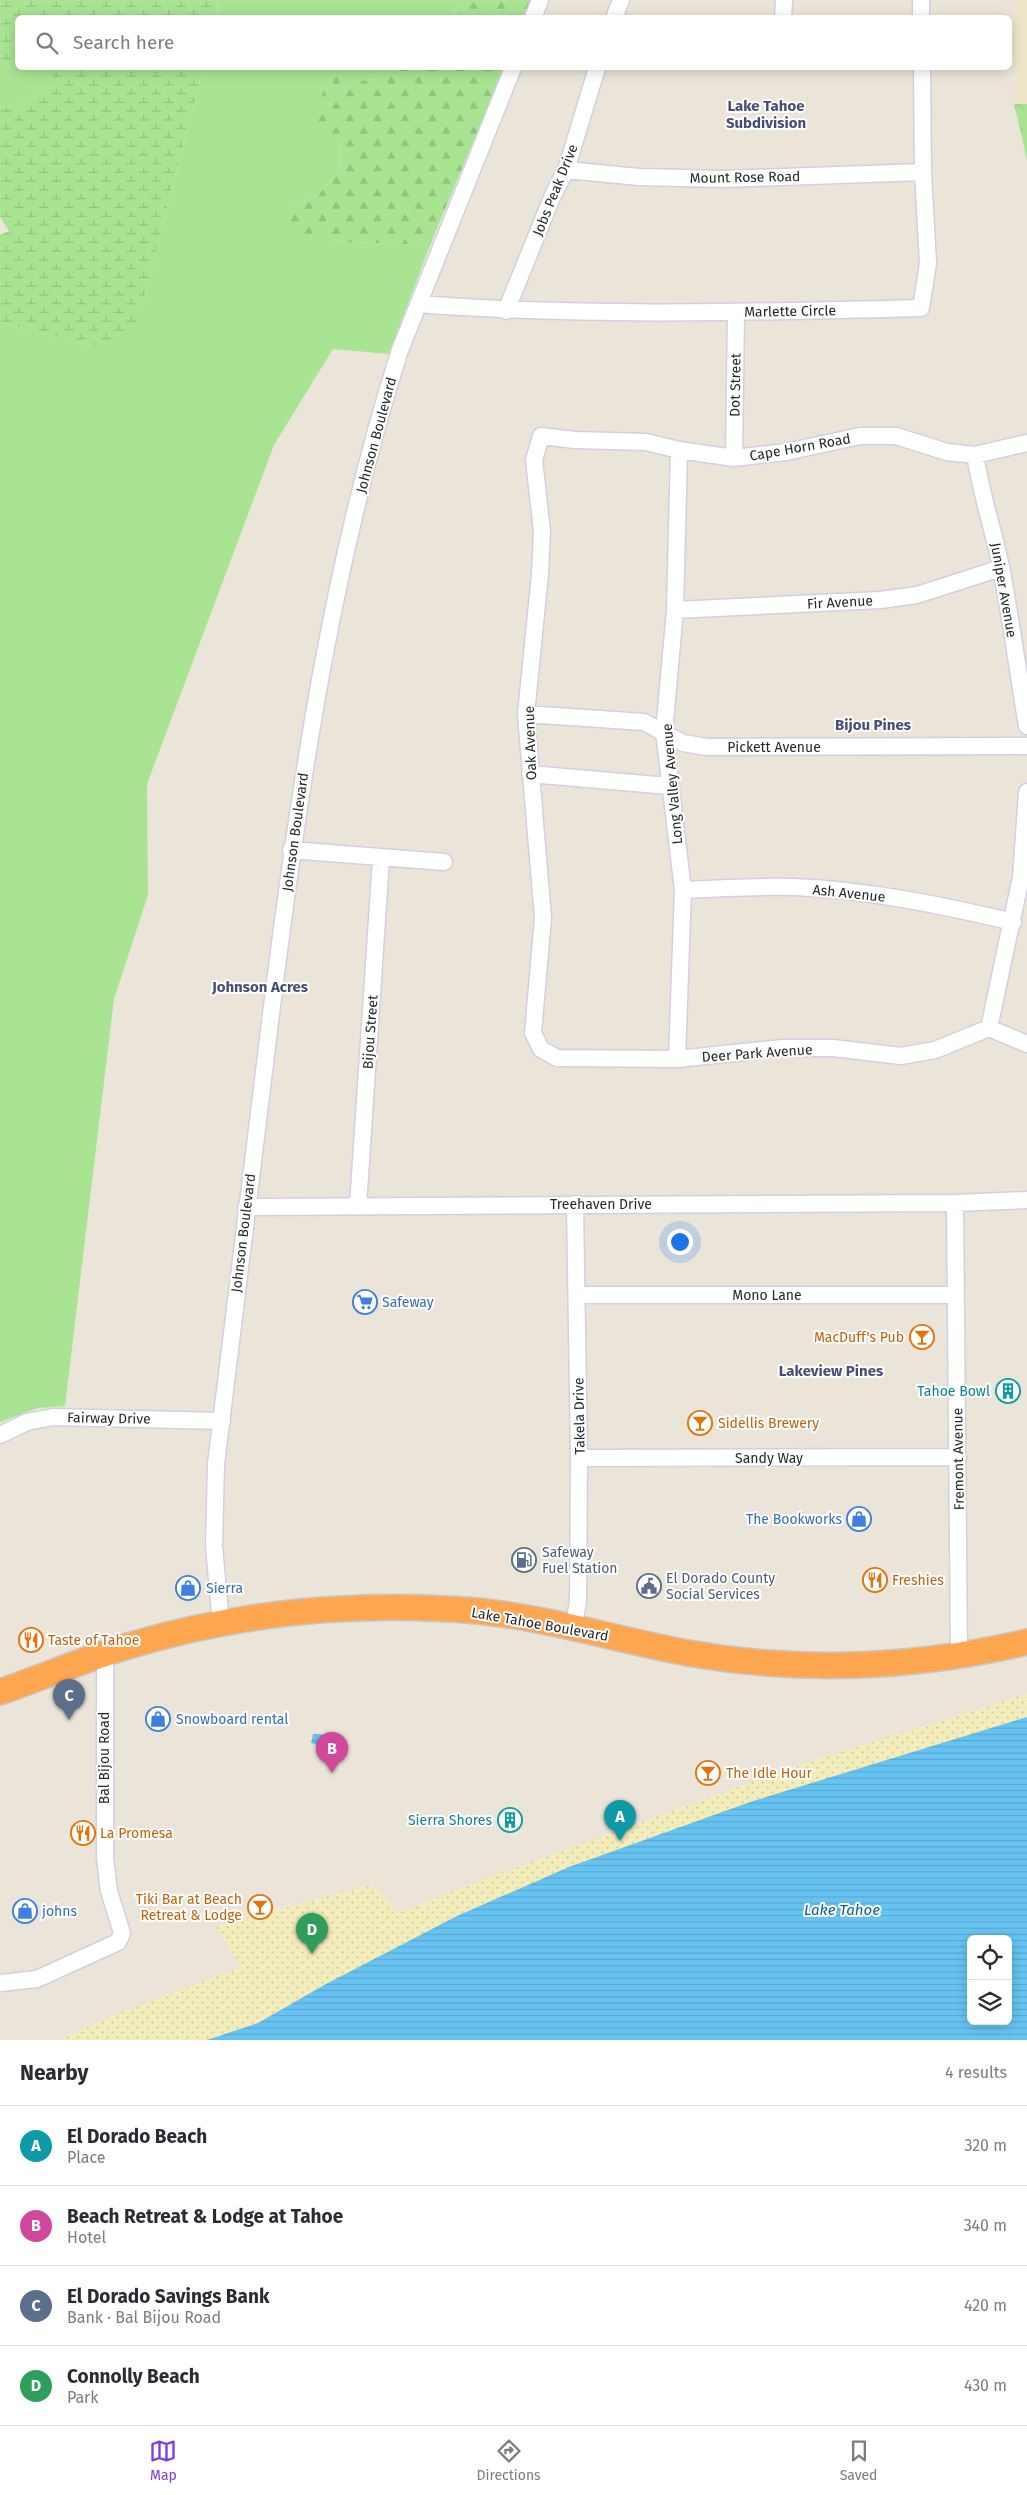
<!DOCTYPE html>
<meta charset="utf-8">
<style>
:root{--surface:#fff;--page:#f2f2f3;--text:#2b2b33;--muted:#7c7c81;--line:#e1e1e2;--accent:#7c3aed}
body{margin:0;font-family:"Fira Sans",sans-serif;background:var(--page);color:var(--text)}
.controls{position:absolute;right:15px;bottom:15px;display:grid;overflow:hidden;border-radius:8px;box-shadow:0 2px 12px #0003}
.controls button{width:45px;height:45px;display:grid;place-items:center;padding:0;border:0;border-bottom:1px solid var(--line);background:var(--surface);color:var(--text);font:25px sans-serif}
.you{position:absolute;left:679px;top:1241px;width:18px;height:18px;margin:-12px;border:4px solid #fff;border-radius:50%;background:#1a73e8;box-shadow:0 0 0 8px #1a73e833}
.badge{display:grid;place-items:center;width:32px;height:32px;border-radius:50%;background:var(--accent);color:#fff;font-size:16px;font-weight:700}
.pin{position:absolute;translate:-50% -41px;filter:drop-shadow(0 1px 2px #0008)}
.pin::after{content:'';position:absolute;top:26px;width:18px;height:15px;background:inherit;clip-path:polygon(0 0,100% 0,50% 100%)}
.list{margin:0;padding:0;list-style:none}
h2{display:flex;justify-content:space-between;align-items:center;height:65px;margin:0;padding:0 20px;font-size:21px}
h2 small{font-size:16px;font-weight:400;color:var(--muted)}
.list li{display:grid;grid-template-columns:32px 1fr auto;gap:15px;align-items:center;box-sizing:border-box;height:80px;padding:0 20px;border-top:1px solid var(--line)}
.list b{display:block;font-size:19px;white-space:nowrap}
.list p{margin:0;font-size:16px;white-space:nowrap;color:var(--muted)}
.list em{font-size:16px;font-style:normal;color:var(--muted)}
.icon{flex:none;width:28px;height:28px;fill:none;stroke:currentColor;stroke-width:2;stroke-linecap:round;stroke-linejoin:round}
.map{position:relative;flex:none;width:1027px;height:2040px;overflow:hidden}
.search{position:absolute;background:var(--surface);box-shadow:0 2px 12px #0003;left:15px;right:15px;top:15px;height:55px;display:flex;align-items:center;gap:12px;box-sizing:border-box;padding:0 18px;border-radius:8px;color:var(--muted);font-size:19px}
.sheet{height:385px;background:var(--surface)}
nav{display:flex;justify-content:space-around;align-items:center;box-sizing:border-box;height:70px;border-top:1px solid var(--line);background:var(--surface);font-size:14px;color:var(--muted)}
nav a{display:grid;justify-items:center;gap:2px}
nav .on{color:var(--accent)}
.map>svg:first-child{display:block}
.education{fill:#eee4c7}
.grass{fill:#a9e493}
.forest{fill:url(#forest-firs)}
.wetland{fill:url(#wetland-marsh)}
.sand{fill:url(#sand-dots)}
.park{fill:url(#park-crowns)}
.water{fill:url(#water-rules);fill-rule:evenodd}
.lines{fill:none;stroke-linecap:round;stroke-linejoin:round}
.minor-casing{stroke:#ced1e2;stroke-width:19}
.highway-casing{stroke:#c7c7c7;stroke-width:28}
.minor{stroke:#fff;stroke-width:16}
.highway{stroke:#ffa750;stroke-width:25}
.labels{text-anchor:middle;stroke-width:4;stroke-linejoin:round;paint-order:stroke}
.street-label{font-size:14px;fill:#282828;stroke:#fff}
.shop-label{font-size:14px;fill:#366cbe;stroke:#fff;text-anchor:start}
.food-label{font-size:14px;fill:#c56008;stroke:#fff;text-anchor:start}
.culture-label{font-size:14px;fill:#0d838f;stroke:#fff;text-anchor:end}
.service-label{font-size:14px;fill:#4e5e75;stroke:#fff;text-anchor:start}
.neighbourhood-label{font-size:15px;font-weight:bold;fill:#474d7a;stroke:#fff}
.water-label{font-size:15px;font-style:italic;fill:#095f9c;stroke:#fff}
</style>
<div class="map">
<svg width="1027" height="2040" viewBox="0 0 1027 2040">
<defs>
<pattern id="forest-firs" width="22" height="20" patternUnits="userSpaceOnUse" patternTransform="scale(1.25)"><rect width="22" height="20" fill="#a9e493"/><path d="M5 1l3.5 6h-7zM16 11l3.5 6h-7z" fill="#91c47f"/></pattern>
<pattern id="wetland-marsh" width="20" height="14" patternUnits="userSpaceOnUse" patternTransform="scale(1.25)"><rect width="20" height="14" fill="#a9e493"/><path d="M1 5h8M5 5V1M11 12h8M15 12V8" fill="none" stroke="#91c47f"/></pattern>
<pattern id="sand-dots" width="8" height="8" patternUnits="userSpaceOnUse" patternTransform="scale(1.25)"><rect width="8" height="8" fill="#f2edba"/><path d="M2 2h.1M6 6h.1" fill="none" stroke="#d0cba0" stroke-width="1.8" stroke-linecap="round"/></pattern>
<pattern id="park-crowns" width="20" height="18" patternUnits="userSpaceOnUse" patternTransform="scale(1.25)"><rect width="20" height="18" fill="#a9e493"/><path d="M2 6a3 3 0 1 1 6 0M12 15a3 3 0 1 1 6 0" fill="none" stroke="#91c47f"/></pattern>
<pattern id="water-rules" width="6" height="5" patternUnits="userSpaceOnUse" patternTransform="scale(1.25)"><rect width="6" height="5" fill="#67c4f2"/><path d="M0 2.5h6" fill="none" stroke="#59a8d0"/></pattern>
</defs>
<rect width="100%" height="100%" fill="#ebe5d9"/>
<path class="education" d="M1014 0H1027V104H1014Z"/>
<path class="grass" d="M220 0H462L452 17 215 18Z
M17 60 18 68H53L54 84C37 97 22 107 0 108V64Z
M203 68H386L379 78 356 83 329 71 340 140 341 171 315 198 291 207 324 241 430 245 389 354 333 349 274 445 147 784 148 895 114 999 65 1406 38 1408 0 1422V322L90 346 138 321Z"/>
<path class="forest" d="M462 0H532L525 17 452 18Z
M386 68H504L430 245 324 241 301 236 291 225V207L315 198 341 171 340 140 315 120 329 71 356 82 379 78Z"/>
<path class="wetland" d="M0 0H220L215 17 18 18 17 60 0 64Z
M53 68H203L138 321 118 342 90 346 0 322V235L9 231 0 217V108C22 107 37 97 53 84Z"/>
<path class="sand" d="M1027 1694V1719L457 1916 258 2023 210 2040H58L115 2015 242 1967 215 1926 372 1885 399 1913 479 1881 793 1767Z"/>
<path class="park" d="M1014 104H1027V160Z"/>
<path class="water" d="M1027 1717V2040H207L258 2023 326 1984 457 1916 569 1867 753 1801ZM971 1939H1008V2021H971Z
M313 1734 331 1735 342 1743 343 1748 330 1757 325 1747 311 1743Z"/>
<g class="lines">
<defs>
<path id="minor" d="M921 0V18
M533 18 540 0
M614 18 621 0
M783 18 784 0
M566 170 639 177 724 179 923 172
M418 304C585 317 753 312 921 308L928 263 923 172 922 68
M506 311 553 195 566 170 597 68
M1027 443 975 455 947 452 896 436H860L786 452 734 458 679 450 646 442 575 440 541 436 534 460 542 531 540 574 526 714 543 918 533 1033 541 1049 557 1058 677 1059 782 1048H833L901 1056 935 1050 989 1028 1027 1044
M975 455C981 493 993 529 1001 567 1011 619 1018 673 1027 726
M734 458 736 312
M675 610 880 600 917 595 1001 568
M526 714 644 722 683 743 707 747 1027 746
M530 774 669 786
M291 850 444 862
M683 890C720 888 757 886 794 887 868 890 941 905 1013 922
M989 1028 1021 877 1027 792
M677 1059 683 890 664 732 675 610 679 450
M955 1203 959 1656
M358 1206 381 859
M246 1207 955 1203 1027 1200
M578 1295H956
M0 1435 27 1422 53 1417 222 1421
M579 1458 958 1457
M221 1624 214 1546 216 1464C236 1306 254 1148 274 990 301 776 334 556 400 350L513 68
M573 1629 578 1602 579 1458 575 1204
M0 1983 37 1979 118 1942 122 1933 109 1891 105 1858V1654"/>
<path id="highway" d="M0 1692C43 1677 85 1659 128 1646 240 1612 360 1601 477 1611 548 1618 618 1640 688 1653 801 1673 916 1668 1027 1642"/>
</defs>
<use href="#minor" class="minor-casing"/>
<use href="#highway" class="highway-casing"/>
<use href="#minor" class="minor"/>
<use href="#highway" class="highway"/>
</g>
<defs>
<symbol id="supermarket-ring" viewBox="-11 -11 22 22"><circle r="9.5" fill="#fff" stroke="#3f7fe0" stroke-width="1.5"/><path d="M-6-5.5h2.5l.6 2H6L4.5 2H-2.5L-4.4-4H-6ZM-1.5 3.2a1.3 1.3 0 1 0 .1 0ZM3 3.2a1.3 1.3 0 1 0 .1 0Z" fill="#3f7fe0"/></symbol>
<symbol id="bar-ring" viewBox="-11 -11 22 22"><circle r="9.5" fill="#fff" stroke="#e8710a" stroke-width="1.5"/><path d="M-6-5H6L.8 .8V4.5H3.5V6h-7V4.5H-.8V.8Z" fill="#e8710a"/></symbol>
<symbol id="building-ring" viewBox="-11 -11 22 22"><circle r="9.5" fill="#fff" stroke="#0f9aa8" stroke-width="1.5"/><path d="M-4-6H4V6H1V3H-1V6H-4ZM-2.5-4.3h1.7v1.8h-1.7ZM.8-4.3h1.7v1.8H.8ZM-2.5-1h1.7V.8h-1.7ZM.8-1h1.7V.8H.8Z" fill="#0f9aa8"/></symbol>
<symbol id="shop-ring" viewBox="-11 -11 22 22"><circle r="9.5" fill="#fff" stroke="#3f7fe0" stroke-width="1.5"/><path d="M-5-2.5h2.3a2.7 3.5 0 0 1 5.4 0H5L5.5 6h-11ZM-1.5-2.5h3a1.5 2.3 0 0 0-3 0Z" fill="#3f7fe0"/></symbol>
<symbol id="fuel-ring" viewBox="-11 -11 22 22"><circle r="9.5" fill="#fff" stroke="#5c6f8a" stroke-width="1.5"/><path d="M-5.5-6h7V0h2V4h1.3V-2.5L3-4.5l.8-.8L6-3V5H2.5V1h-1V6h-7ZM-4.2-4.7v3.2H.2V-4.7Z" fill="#5c6f8a"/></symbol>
<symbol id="restaurant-ring" viewBox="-11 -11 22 22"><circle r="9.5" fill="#fff" stroke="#e8710a" stroke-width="1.5"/><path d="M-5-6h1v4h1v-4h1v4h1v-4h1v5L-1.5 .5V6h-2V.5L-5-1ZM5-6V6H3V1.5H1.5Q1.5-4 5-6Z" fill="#e8710a"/></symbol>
<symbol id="civic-ring" viewBox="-11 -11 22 22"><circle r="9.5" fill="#fff" stroke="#5c6f8a" stroke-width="1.5"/><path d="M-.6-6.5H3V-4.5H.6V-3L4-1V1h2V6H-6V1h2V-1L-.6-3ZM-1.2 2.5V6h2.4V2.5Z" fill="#5c6f8a"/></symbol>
</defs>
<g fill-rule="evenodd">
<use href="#supermarket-ring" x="351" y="1288" width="28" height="28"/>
<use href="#bar-ring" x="908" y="1323" width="28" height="28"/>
<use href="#building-ring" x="994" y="1377" width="28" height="28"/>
<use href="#bar-ring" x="686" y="1409" width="28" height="28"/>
<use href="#shop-ring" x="845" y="1505" width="28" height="28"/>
<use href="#fuel-ring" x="510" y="1546" width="28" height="28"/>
<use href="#restaurant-ring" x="861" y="1566" width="28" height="28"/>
<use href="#civic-ring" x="635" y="1572" width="28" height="28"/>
<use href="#shop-ring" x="174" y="1574" width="28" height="28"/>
<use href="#restaurant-ring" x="17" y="1626" width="28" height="28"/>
<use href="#shop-ring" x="144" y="1705" width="28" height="28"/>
<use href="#bar-ring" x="694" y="1759" width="28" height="28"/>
<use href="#building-ring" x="496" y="1806" width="28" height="28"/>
<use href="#restaurant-ring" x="69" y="1819" width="28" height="28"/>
<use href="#bar-ring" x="246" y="1893" width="28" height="28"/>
<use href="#shop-ring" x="11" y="1897" width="28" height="28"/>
</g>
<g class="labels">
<g class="street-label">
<text transform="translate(745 177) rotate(-1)" y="5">Mount Rose Road</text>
<text transform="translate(555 190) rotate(-68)" y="5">Jobs Peak Drive</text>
<text transform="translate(790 311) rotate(-1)" y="5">Marlette Circle</text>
<text transform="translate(735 385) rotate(-89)" y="5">Dot Street</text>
<text transform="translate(376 435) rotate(-75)" y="5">Johnson Boulevard</text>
<text transform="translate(800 447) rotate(-10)" y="5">Cape Horn Road</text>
<text transform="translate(1004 590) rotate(80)" y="5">Juniper Avenue</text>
<text transform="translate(840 602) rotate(-3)" y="5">Fir Avenue</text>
<text transform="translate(530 743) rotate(-92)" y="5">Oak Avenue</text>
<text x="774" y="752">Pickett Avenue</text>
<text transform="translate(672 784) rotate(-95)" y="5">Long Valley Avenue</text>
<text transform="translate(295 832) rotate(-82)" y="5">Johnson Boulevard</text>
<text transform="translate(849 893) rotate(6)" y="5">Ash Avenue</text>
<text transform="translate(370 1032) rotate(-86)" y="5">Bijou Street</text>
<text transform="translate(757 1053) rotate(-4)" y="5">Deer Park Avenue</text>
<text x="601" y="1209">Treehaven Drive</text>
<text transform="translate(243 1233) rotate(-83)" y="5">Johnson Boulevard</text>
<text x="767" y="1300">Mono Lane</text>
<text transform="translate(579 1416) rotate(-91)" y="5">Takela Drive</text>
<text transform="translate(109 1418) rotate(1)" y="5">Fairway Drive</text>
<text x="769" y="1463">Sandy Way</text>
<text transform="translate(958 1459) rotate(-91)" y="5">Fremont Avenue</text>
<text transform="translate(540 1624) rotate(10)" y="5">Lake Tahoe Boulevard</text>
<text transform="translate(104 1758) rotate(-90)" y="5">Bal Bijou Road</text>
</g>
<g class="shop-label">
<text x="382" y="1307">Safeway</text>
<text x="842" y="1524" text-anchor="end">The Bookworks</text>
<text x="206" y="1593">Sierra</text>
<text x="176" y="1724">Snowboard rental</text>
<text x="42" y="1916">johns</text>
</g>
<g class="food-label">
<text x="904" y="1342" text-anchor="end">MacDuff's Pub</text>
<text x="718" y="1428">Sidellis Brewery</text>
<text x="892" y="1585">Freshies</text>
<text x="48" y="1645">Taste of Tahoe</text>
<text x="726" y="1778">The Idle Hour</text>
<text x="100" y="1838">La Promesa</text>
<text x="242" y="1904" text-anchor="end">Tiki Bar at Beach<tspan x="242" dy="16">Retreat &amp; Lodge</tspan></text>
</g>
<g class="culture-label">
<text x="990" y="1396">Tahoe Bowl</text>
<text x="492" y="1825">Sierra Shores</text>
</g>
<g class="service-label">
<text x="542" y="1557">Safeway<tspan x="542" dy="16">Fuel Station</tspan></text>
<text x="666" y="1583">El Dorado County<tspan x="666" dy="16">Social Services</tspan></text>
</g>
<g class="neighbourhood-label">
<text x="766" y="111">Lake Tahoe<tspan x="766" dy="17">Subdivision</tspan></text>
<text x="873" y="730">Bijou Pines</text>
<text x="260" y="992">Johnson Acres</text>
<text x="831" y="1376">Lakeview Pines</text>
</g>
<g class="water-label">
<text x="842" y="1915">Lake Tahoe</text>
</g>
</g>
</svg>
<div class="controls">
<button><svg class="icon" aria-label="locate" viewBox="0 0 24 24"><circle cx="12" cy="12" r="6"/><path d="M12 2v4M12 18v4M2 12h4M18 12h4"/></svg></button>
<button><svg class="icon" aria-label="layers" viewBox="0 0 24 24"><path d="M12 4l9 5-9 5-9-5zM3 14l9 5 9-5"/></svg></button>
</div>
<div class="you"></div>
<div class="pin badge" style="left:620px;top:1841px;background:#0f9aa8">A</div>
<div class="pin badge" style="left:332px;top:1773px;background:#d1479c">B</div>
<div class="pin badge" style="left:69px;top:1720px;background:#5c6f8a">C</div>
<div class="pin badge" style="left:312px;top:1954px;background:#2e9e5b">D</div>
<div class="search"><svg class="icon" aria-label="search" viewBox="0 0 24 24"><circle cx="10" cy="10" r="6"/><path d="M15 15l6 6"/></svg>Search here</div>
</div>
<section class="sheet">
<h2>Nearby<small>4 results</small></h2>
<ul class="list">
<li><span class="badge" style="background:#0f9aa8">A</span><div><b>El Dorado Beach</b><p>Place</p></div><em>320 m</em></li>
<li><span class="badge" style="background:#d1479c">B</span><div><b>Beach Retreat &amp; Lodge at Tahoe</b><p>Hotel</p></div><em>340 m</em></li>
<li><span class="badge" style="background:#5c6f8a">C</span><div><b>El Dorado Savings Bank</b><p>Bank · Bal Bijou Road</p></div><em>420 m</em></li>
<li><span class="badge" style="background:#2e9e5b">D</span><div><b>Connolly Beach</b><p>Park</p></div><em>430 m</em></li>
</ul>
</section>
<nav>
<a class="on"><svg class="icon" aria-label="map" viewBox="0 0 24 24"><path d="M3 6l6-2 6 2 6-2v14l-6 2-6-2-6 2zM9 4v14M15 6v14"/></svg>Map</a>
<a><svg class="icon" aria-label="directions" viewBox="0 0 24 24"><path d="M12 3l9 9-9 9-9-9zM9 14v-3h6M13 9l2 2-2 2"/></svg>Directions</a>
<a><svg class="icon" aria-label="saved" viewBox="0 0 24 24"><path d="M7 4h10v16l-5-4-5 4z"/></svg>Saved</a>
</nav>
